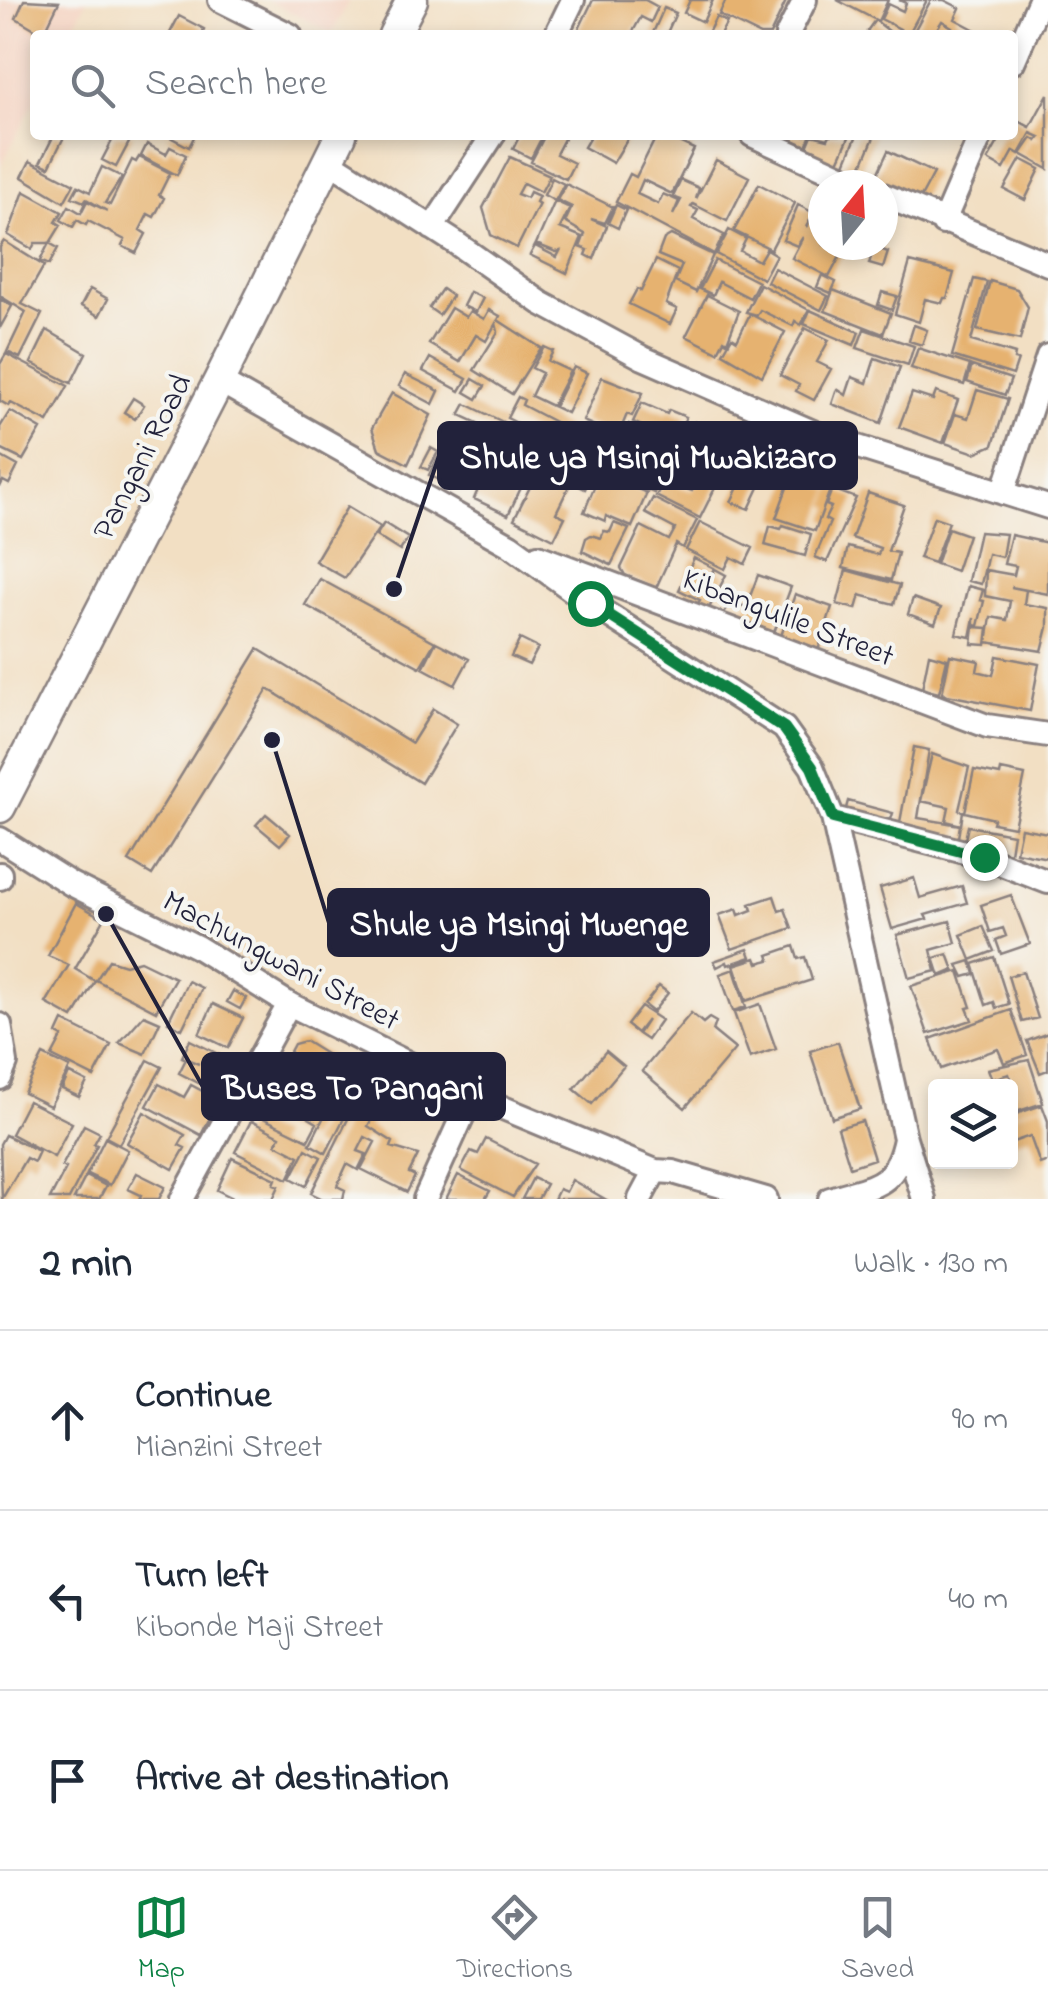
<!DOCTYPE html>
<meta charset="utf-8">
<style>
:root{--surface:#fff;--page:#f6f6f7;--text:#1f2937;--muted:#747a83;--line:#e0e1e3;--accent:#0b8043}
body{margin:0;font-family:"Indie Flower",sans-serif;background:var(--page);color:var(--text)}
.controls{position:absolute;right:30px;bottom:30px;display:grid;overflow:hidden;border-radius:10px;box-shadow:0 5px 15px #0003}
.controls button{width:90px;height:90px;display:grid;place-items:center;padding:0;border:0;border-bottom:2px solid var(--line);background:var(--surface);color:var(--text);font:50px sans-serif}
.compass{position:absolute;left:808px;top:170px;width:90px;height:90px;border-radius:50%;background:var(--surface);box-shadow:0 5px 15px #0003;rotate:18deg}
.stop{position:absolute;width:30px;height:30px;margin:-22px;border:8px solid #0b8043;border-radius:50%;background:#fff}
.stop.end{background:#0b8043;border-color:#fff;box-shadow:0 2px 10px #0008}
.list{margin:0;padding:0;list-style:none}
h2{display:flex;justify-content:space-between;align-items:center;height:130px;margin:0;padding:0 40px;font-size:42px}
h2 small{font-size:32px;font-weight:400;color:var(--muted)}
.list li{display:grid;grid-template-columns:65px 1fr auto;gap:30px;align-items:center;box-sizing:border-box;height:180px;padding:0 40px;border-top:2px solid var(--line)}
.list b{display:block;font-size:38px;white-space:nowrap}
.list p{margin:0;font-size:32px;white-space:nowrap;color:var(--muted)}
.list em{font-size:32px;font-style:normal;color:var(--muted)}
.icon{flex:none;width:55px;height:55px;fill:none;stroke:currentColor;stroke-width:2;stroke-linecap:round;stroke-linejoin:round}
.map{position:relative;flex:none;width:1048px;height:1199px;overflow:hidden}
.search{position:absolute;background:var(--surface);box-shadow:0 5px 15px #0003;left:30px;right:30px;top:30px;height:110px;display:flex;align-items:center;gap:25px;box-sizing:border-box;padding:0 35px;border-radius:10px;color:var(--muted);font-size:38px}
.sheet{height:670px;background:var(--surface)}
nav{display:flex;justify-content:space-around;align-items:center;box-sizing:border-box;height:140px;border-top:2px solid var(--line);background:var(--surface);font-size:28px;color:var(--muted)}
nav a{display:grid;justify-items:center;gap:5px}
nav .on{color:var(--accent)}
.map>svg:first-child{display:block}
.built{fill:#f5d3c1}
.building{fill:#e6b26f}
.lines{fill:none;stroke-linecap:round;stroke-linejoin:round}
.minor-casing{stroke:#8a807f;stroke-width:28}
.secondary-casing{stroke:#8a807f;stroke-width:35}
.minor{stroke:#fff;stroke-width:22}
.secondary{stroke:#fff;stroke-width:30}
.route{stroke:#0b8043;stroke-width:12}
.labels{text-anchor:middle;stroke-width:8;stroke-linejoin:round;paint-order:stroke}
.street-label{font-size:32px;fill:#22223b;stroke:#f6f6f2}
.leader{fill:none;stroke:#22223b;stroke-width:4}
.callout-dot{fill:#22223b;stroke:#f6f6f2;stroke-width:4}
.callout{fill:#22223b;stroke:#22223b;stroke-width:4}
.callout-label{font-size:35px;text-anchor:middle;font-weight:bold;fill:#fff}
</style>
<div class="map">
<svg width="1048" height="1199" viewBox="0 0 1048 1199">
<rect width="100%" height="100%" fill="#f6f6f2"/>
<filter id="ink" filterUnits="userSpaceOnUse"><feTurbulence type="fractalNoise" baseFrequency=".01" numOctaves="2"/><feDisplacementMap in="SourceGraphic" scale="20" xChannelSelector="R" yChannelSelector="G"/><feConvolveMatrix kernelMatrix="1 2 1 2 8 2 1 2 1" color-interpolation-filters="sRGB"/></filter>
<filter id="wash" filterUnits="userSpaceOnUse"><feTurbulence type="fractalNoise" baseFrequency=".0048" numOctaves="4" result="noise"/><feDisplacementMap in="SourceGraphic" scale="40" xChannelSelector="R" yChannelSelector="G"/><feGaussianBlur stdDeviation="2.25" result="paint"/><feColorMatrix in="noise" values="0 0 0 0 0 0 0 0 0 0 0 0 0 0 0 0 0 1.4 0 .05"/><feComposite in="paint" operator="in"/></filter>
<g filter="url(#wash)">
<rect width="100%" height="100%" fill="#f2dfc3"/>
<path class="built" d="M0 0H87L69 35H35V100L0 167Z
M267 0H349L332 33Z"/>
<g id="blocks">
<path class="building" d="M24 0 59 2 45 31 40 32 16 18Z
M593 0H645L658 7 651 22 641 17 631 35H576Z
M690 0H713L703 22 684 13Z
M726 0H784L786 1 770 35H760L719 15Z
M837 0H888L878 21Z
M899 0H927L908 35H896L900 29 881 19 888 4 903 11 906 3Z
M931 0H944L960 8 955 19 985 35H948L952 27 942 21 933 35H912Z
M664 8 676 13 666 35H652Z
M179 16 204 29 202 35H169Z
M716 17 727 22 720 35H707Z
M875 20 889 31 886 35H872L867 31Z
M1048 94V169L1021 154 1032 138 1037 141 1040 137 1031 133 1019 154 1014 151 1004 169 988 160 1002 135H1013V118L1030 127Z
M54 135 64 137 49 167 40 163Z
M115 135H133L116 167 102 160Z
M166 135H195L189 147Z
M520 135H543L531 158 513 149Z
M545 135H566L556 154 574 163 566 179 531 162Z
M591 135H630L613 163 584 147Z
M657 135H664L694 149 672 194 643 180 637 194 658 204 663 194 679 201 673 215 681 200 673 197 681 180 699 188 696 199 716 160 749 177 727 221 693 204 691 207 698 210 693 219 724 235 714 254 616 202 630 174 636 177Z
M771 135H811L804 150Z
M812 135 828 139 830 135H850L836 166 805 152Z
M857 135H875L857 177 842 171Z
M147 144 166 154 170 147 186 155 177 175 141 156Z
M888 151 934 173 920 199 883 185H872Z
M139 157 170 173 159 195 164 198 154 217 148 214 140 230 146 234 136 253 122 246 125 240 88 221 86 225 77 220 73 227 61 220 69 206 81 213 87 201 107 211 86 199 84 202 72 197 78 186 90 192 102 167 122 177 105 203 110 205 132 160 136 162Z
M510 157 550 175 541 192 523 183 517 194 527 198 530 192 539 196 536 202 539 204 517 248 491 235 483 208Z
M1021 159 1040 169 1025 200 1004 189Z
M30 161 74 184 64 202 22 177Z
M552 178 564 184 555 201 544 195Z
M566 184 613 207 605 223 591 219 607 226 594 259 586 255 588 250 580 247 585 234 565 222 572 207 557 200Z
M759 184 795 203 771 249 734 231Z
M24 191 62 212 56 222 61 225 50 243H35L32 249 8 235Z
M555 201 570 208 560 228 582 237 567 273 530 255 535 246 557 257 560 251 556 252 536 244Z
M616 205 626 210 618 228 608 223Z
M798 205 814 213 806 227 815 213 823 217V245H846L829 277 792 258 803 237 797 246 783 240Z
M729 230 746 239 740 251 759 261 766 249 776 255 763 279 716 254Z
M671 235 713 255 696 292 675 282 682 265 658 255 664 239Z
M4 241 44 266 22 304 42 314 20 358 7 352 26 312 0 296V247Z
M49 243 58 248 49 265 40 261Z
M874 247 888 252 883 268 869 264Z
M656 260 678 271 666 304 677 309 670 324 629 304 637 289 641 291Z
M715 260 758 282 750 298 719 282 713 295 700 289Z
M910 262 954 273 947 298H944L942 303 925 299 919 322 895 314Z
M774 268 828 296 821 310 767 282Z
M822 275 836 282 831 293 817 287Z
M974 279 987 282 971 341 1015 354 1014 359 1018 360 1013 375 952 356Z
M990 281 1017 289 1028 307 1020 340 977 330Z
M760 284 809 310 801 325 795 321 793 326 760 310 757 315 746 312Z
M90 289 108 299 99 316 81 306Z
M442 289 452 296 439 315 429 308Z
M833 290 891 313 883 334 825 311Z
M470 292 483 298 476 312 463 306Z
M882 292 897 296 892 310 878 305Z
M707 295 739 311 727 342 724 340 718 352 686 336Z
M0 299 12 306 0 328Z
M451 308 466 317 470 311 484 319 489 310 500 316 498 320 541 348 512 394 474 370 498 332 496 323 486 341 476 335 460 362 429 344Z
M810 310 859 332 854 345 804 324Z
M750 314 785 332 762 376 723 353 732 337 737 340Z
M914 325 927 330 922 345 909 341Z
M805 328 829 340 817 362 831 369 814 400 796 391 799 385 780 375Z
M864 329 914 346 908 365 857 348Z
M47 330 86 353 71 383 31 363Z
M544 347 553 351 548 361 570 371 552 406 531 396 542 373 532 368Z
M918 348 970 365 964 385 911 368Z
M6 354 68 386 48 422 11 403 9 406 0 401V364Z
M430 358 467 379 460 391 423 371Z
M875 358 900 367 881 423 832 404 837 389 846 395 852 377 867 383Z
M972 366 1011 379 1005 395 967 382Z
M574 367 587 373 567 413 554 407Z
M405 374 439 391 433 404 399 386Z
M602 377 643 393 632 416 627 414 618 436 583 421Z
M473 379 485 386 477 399 465 392Z
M977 390 1008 399 993 445 975 453 945 443 955 414 968 418Z
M936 392 958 400 943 443 899 427 912 393 933 400Z
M392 393 431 415 408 464 379 449 372 428Z
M518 397 524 400 522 405 595 443 601 430 616 436 603 465 589 459 592 448 587 459 597 465 585 489 573 483 578 474 560 465 556 474 571 482 556 513 565 517 554 539 514 519 553 441 507 418Z
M133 398 144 405 135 419 124 412Z
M642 403 667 414 669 410 686 417 663 467 642 457 654 432 633 422Z
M466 404 505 423 499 433 460 415Z
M10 411 41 429 23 460 0 449V427Z
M695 422 728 439 707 481 716 486 700 518 656 496 664 481 692 491 699 478 673 465Z
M629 424 641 430 626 461 658 476 660 479 654 493 605 471Z
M453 429 486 446 466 487 446 477 443 482 429 475Z
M499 440 507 443 500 457 529 471 508 515 474 499Z
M431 448 438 452 428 470 421 467Z
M0 456 18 466 9 484 3 481 0 487Z
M752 458 769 466 749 509 731 502Z
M793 471 811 478 810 483 830 490 815 531 776 518Z
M600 473 647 493 632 527 606 516 605 521 584 512Z
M832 489 856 498 827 562 815 557 830 522 825 519 831 507 826 505Z
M868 493 904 505 888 551 898 553 891 580 843 568 848 547 878 555 880 548 852 538Z
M653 498 697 520 683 548 676 544 656 588 625 575 621 568 641 526 669 540 675 529 645 513Z
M347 507 380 527 345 578 315 561Z
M934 517 949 522 934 563 919 558Z
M700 522 753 548 745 564 731 557 725 569 686 550Z
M384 523 408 538 400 551 376 536Z
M614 523 629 529 611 565 582 551 586 538 591 535 601 538 604 531 610 532Z
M783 525 811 534 805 556 765 545 770 526 781 529Z
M948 528 968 535 956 571 936 564Z
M979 532 1006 534 1002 557 988 554 981 584 968 581Z
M1011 535 1048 543V594L1011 587 1026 590 1024 604 1048 608V627L1042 651 987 642 991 617 1007 620 1010 601 985 596 986 570 1014 575 1016 566 1004 564Z
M694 558 714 568 706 586 715 569 726 575 707 612 696 607 700 600 679 590Z
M846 570 900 585 894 604 860 595 856 609 837 604Z
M758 575 791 587 772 638 722 619 729 601 746 607Z
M320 579 435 642 420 667 305 605Z
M968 586 983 590 980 600 984 601 978 626 974 625V618L970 637 956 634Z
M795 594 832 607 817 654 779 642Z
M913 598 941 608 935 624 908 614Z
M974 627 988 628 986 645 972 644Z
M520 639 538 648 529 665 511 657Z
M436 642 469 659 455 685 423 668Z
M258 649 412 743 433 709 457 724 421 783 268 689 152 875 129 861Z
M929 654 947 659 939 693 922 689Z
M950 655 979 661 977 671 993 675 997 656 1039 664 1030 711 942 694Z
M914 747 929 750 918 818 960 825 957 844 898 833Z
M932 754 969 767 959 810 963 811 961 825 946 821 949 807 921 801Z
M974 770 1000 775 1001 770 1025 775 1014 827 993 823 994 819 965 812Z
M848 801 893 813 888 829 844 816Z
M266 814 290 834 280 845 256 825Z
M968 826 1013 834 1010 853 964 844Z
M1021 828 1048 833V858L1016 852Z
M914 878 920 898 962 886 967 903 925 915 927 919 892 929 880 888Z
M1011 895 1030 944 1001 954 996 940 1006 936 1003 928 990 932 981 905Z
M774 896 779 911 785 909 792 928 732 949 719 915 737 909 739 915 752 910 750 904Z
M76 903 104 919 75 969 95 981 73 1018 46 1003 69 965 48 956Z
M950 921 956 943 931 950 936 971 909 978 897 935Z
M983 926 994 951 971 960 961 935Z
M794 946 798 959 805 957 812 980 746 1001 734 965 756 958 758 963 770 960 768 955Z
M748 949 751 957 728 965 727 962 717 967 714 961Z
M948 954 954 970 940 976 934 958Z
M994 957 1009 1004 996 1008 994 1002 986 1005 973 964Z
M109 960 125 965 140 961 175 978 156 1011 96 980Z
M971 961 975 974 964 977 958 965Z
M734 969 746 1007 733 1011 720 974Z
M959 971 971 1007 967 1008 972 1020 928 1034 911 986Z
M1023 972 1038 1018 1022 1022 1008 976Z
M188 981 202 988 182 1029 168 1022Z
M659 986 668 993 653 1012 644 1005Z
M233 991 246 998 240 1009 227 1002Z
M213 1004 243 1018 228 1048 199 1034Z
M760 1004 776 1049 750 1058 734 1013Z
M641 1007 661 1020 647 1040 638 1034 647 1020 637 1033 627 1025Z
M1011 1010 1027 1055 1004 1063 998 1049 941 1069 930 1039Z
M691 1013 703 1023 709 1018 716 1022 713 1031 735 1049 685 1108 642 1071Z
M144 1015 160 1022 145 1054 119 1043Z
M63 1021 111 1045 94 1077 52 1056 62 1037 57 1034Z
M1048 1033V1070L1040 1073 1027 1041Z
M190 1040 236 1063 234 1067 224 1063 234 1069 220 1094 179 1073 186 1059 199 1064 182 1057Z
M305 1041 347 1067 351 1060 369 1070 326 1153 310 1144 331 1103 326 1100 329 1096 326 1094 331 1085 336 1084 311 1074 307 1082 319 1088 315 1096 277 1076 294 1044Z
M838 1042 860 1109 832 1118 810 1051Z
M606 1051 624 1066 592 1104 574 1089Z
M43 1055 70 1068 50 1106 24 1093Z
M148 1060 162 1067 119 1144 106 1137Z
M1029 1060 1043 1103 1010 1114V1093L1016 1091 1009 1074 992 1079 988 1069Z
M69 1073 87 1082 79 1097 62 1089Z
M369 1077 388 1087 368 1126 393 1142 391 1147 418 1155 409 1173 415 1176 407 1192 361 1169 375 1142 365 1137 358 1151 366 1154 358 1170 347 1164 337 1186 345 1190 343 1199H323L311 1193Z
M273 1080 317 1101 309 1118 317 1123 308 1140 261 1117 270 1098 265 1095Z
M159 1084 184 1097 191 1085 219 1100 201 1135 147 1106Z
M28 1101 72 1123 54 1157 11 1134Z
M1042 1105 1048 1121V1161L1040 1164 1030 1136 1010 1143V1116Z
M144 1112 185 1135 179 1145 185 1148 173 1169 127 1143Z
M251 1121 280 1136 276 1144 299 1156 288 1179 235 1152Z
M862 1121 874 1159 850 1167 838 1128Z
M84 1125 100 1133 94 1144 97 1145 69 1199H50L66 1168 62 1166Z
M5 1135 39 1151 34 1162 26 1158 2 1199 0 1144Z
M105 1138 128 1150 110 1185 87 1174Z
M486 1139 535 1164 513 1197 461 1170 471 1151 478 1154Z
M306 1149 321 1157 306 1186 291 1178Z
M232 1158 276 1179 274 1184 279 1186 273 1199H235L217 1190Z
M137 1173 165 1187 159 1199H139L141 1195 128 1189Z
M458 1175 490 1191 485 1199H446Z
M86 1176 106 1186 99 1199H74Z
M533 1178 546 1184 538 1199H522Z
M572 1180 605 1199H554L559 1189 566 1192Z"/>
</g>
</g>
<g filter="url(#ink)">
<use href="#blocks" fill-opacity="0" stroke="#8a807f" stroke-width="2.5"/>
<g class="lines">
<defs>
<path id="minor" d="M220 0 290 35
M556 35 573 0
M787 35 805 0
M1013 62 1040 0
M752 135 861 185
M327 160 453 241 541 303 643 358 820 435 1048 507
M883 195 1048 264
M943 223 981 135
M432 228 493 135
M219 381 510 545 590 603 784 728 812 767 833 818 905 1138 924 1199
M1003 493 1048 356
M538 556 987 726 1048 735
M833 818 984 857 1048 882
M0 839 71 884 197 947 289 1004 472 1095 655 1171 673 1172 766 1199
M0 874V878
M0 1025 6 1063 0 1078
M182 1199 289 1004
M425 1199 472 1095
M640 1199 655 1171
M830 1199C873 1185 895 1189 905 1139"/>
<path id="secondary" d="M394 35 412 0
M0 807 219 381 341 135"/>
</defs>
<use href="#minor" class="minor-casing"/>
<use href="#secondary" class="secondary-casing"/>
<use href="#minor" class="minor"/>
<use href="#secondary" class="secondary"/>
</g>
</g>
<g class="lines" filter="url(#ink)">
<path class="route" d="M590 603 784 728 812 767 833 818 984 857"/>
</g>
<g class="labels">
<g class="street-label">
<text transform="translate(141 456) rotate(-63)" y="11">Pangani Road</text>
<text transform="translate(789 616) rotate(21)" y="11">Kibangulile Street</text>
<text transform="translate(282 959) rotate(28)" y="11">Machungwani Street</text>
</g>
</g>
<path class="leader" d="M394 589L439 456M272 740L329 923M106 914L203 1087"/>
<g class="callout-dot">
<circle cx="394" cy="589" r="10"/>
<circle cx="272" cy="740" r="10"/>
<circle cx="106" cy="914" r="10"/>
</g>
<g class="callout">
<rect x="439" y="423" width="417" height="65" rx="10"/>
<rect x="329" y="890" width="379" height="65" rx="10"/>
<rect x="203" y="1054" width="301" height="65" rx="10"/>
</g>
<g class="callout-label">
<text x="648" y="468">Shule ya Msingi Mwakizaro</text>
<text x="519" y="935">Shule ya Msingi Mwenge</text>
<text x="353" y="1099">Buses To Pangani</text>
</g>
</svg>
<div class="controls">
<button><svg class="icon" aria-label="layers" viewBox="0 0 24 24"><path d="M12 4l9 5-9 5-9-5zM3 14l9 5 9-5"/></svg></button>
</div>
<svg class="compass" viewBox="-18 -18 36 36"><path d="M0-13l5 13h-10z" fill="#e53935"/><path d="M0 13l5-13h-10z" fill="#747a83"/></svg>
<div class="stop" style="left:590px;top:603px"></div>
<div class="stop end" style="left:984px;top:857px"></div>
<div class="search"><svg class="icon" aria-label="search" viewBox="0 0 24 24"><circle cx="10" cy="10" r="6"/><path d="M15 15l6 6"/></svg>Search here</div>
</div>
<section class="sheet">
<h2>2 min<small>Walk · 130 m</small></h2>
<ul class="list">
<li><svg class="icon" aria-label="ahead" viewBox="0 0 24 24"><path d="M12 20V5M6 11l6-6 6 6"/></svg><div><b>Continue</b><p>Mianzini Street</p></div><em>90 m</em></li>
<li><svg class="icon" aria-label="left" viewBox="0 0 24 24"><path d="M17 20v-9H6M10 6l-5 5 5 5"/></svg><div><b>Turn left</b><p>Kibonde Maji Street</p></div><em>40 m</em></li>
<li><svg class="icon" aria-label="arrive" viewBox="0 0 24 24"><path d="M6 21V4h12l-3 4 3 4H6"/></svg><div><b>Arrive at destination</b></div></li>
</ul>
</section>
<nav>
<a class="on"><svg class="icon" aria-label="map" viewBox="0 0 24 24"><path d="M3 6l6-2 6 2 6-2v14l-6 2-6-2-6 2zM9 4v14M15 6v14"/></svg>Map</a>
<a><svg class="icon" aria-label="directions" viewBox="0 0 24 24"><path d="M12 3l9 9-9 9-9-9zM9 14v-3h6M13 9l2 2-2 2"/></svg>Directions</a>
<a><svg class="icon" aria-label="saved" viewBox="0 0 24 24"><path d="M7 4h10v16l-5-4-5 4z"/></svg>Saved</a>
</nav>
